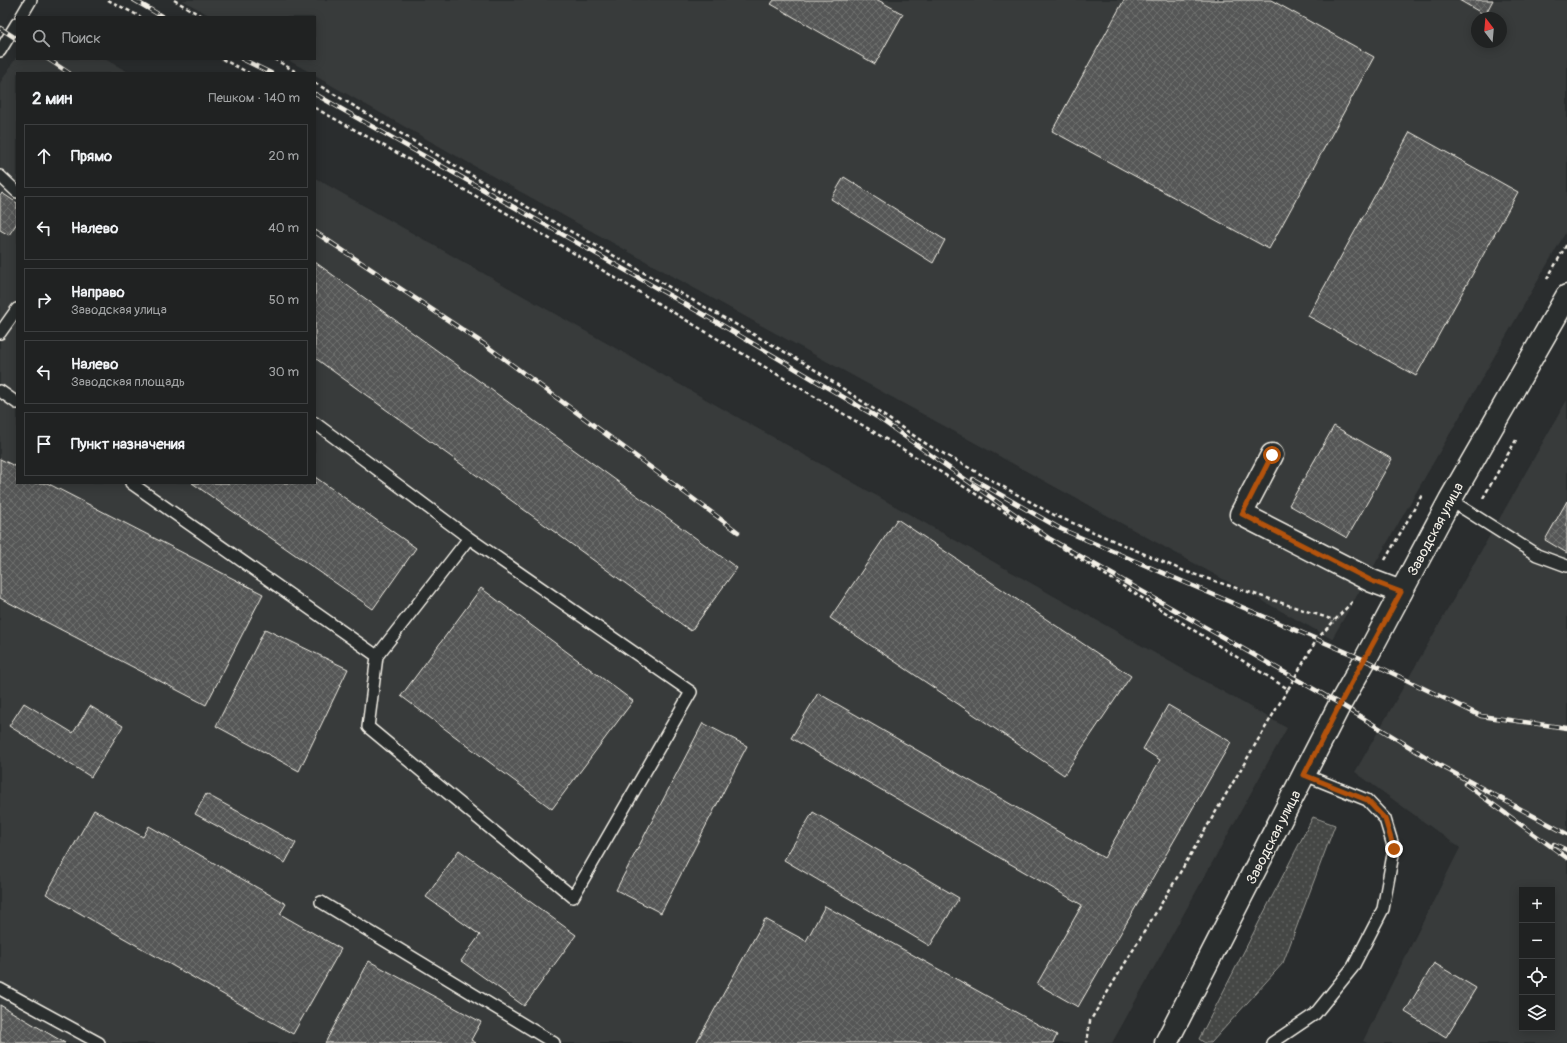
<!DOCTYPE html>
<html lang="ru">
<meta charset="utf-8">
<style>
:root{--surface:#202222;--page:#282a2a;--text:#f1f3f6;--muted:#a2a4a5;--line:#3d3f40}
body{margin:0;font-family:Pangolin,sans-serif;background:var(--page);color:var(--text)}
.controls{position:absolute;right:12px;bottom:12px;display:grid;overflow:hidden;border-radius:0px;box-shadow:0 2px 10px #0003}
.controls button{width:36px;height:36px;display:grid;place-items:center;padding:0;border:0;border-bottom:1px solid var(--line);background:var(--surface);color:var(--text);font:20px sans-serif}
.compass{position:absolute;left:1471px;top:12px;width:36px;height:36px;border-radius:50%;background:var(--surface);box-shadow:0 2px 10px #0003;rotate:344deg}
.stop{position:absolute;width:12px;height:12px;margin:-9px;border:3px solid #b45309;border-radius:50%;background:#fff}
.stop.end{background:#b45309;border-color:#fff;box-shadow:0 1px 4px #0008}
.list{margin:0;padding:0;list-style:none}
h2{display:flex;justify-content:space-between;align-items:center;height:52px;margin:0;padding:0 16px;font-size:17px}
h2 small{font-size:13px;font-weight:400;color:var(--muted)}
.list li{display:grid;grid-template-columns:26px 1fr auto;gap:12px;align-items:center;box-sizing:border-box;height:64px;margin:0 8px 8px;padding:0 8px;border:1px solid var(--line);border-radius:0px}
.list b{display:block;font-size:15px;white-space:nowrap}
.list p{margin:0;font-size:13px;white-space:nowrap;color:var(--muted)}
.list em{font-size:13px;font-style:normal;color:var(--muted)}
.icon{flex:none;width:22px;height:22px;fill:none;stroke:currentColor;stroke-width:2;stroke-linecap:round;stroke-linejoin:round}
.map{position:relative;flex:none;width:1567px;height:1043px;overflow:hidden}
.search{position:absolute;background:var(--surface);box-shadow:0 2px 10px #0003;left:16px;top:16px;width:300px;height:44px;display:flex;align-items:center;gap:10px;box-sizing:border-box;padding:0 14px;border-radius:0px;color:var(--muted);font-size:15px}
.panel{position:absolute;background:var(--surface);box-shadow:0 2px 10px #0003;left:16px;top:72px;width:300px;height:412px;border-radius:0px}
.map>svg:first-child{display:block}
.built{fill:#373a3a;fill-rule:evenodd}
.grass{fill:url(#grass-dots);stroke:#9c9c96}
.building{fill:url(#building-cross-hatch);stroke:#f4f1e8}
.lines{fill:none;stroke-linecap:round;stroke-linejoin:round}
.lane-casing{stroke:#f4f1e8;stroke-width:14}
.street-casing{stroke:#f4f1e8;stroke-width:25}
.secondary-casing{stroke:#f4f1e8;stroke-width:25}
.path{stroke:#f4f1e8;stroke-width:2.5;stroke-dasharray:4 3;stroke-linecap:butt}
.lane{stroke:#2a2d2e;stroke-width:11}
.street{stroke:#2a2d2e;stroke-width:22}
.secondary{stroke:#2a2d2e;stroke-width:22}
.rail-casing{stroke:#f4f1e8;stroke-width:4.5}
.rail{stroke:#2a2d2e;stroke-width:3;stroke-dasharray:9;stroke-linecap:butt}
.route{stroke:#b45309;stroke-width:5}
.labels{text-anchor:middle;stroke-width:3;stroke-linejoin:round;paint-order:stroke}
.street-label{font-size:14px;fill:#f4f1e8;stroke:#2a2d2e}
</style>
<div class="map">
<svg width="1567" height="1043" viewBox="0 0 1567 1043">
<defs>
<pattern id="grass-dots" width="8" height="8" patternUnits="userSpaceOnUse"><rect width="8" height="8" fill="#444645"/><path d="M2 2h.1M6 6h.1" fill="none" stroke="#606160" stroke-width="1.8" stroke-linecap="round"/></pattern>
<pattern id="building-cross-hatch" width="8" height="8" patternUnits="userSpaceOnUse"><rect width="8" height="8" fill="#555756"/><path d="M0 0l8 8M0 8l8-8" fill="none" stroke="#6e706e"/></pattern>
</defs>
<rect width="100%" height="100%" fill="#2a2d2e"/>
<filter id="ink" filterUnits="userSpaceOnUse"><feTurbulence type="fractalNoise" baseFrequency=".025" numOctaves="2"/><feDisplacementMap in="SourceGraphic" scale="8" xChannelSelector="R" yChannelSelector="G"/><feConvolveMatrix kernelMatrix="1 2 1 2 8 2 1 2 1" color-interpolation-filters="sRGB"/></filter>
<g filter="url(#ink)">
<path class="built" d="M182 0H1567V230L1332 639 775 333 476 167 315 76V73H311L286 59H315V17H212ZM1477 18H1501V42H1477Z
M17 56V59H105L130 73H17V483H315V178L1287 728 1112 1043H0V83Z
M1567 400V1043H1367L1363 1041 1460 848 1355 772ZM1522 890H1552V1028H1522Z"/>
<path class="grass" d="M1313 817 1335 825 1283 963 1211 1043H1205L1199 1039Z"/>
<path class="building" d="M774 0H878L903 14 875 64 771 4Z
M1124 0H1271L1374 57 1269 249 1052 131Z
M1459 0H1493L1485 15Z
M1410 132 1518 192 1416 376 1308 316Z
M844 177 945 240 933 263 831 199Z
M2 193 17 203V223L9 235 0 230V196Z
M315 262 737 568 691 631 315 358Z
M1334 426 1392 459 1347 538 1289 505Z
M0 459 17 467V483H47L263 594 206 705 0 598Z
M315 477 416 548 373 609 192 483H315Z
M1567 501V553L1545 540Z
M897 519 1131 676 1064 775 830 618Z
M481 588 633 701 552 809 401 696Z
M265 629 348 669 299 771 216 726Z
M818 693 1104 858 1160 760 1143 749 1168 705 1231 742 1078 1007 1037 984 1082 905 791 738Z
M24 703 73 733 90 706 123 726 91 777 9 726Z
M703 723 747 746 661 913 616 890Z
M206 794 296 843 285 863 195 814Z
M94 810 143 837 149 826 286 904 280 914 341 949 293 1034 46 894Z
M813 812 959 898 930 946 784 860Z
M459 850 576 935 524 1006 461 961 480 935 426 897Z
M825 906 1057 1035 1053 1043H696L765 919 806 941Z
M369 961 481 1022 471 1040 476 1043H325Z
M1434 963 1476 988 1446 1037 1405 1012Z
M0 1005 65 1043H0Z"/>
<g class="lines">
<defs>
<path id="lane" d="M21 17 31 0
M0 51 17 23
M0 176 17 192
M0 333 17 309
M0 391 17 403
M315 423 469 538 691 692 573 897 368 727 377 656
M131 483 377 656 469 538
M1450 500 1537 555 1567 566
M321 902 554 1043
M0 989 99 1043
M1272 1043 1315 1014 1353 967 1383 909 1394 849 1385 819 1367 800 1305 775"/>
<path id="street" d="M1272 455 1241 514 1372 581 1401 592"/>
<path id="secondary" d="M1166 1043 1340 704 1365 660 1450 500 1567 296"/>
</defs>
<use href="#lane" class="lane-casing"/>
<use href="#street" class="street-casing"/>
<use href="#secondary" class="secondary-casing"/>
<path class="path" d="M108 0 141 17
M174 0 203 17
M222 59 249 73
M274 59 298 73
M315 83 483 182 806 364 928 445 1054 515 1184 571 1334 620
M315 108 503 211 926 463 1288 689 1175 881 1090 1021 1087 1043
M1547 279 1567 244
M1483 498 1516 440
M1385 560 1422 495
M1288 689 1317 639 1354 600"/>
<use href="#lane" class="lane"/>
<use href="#street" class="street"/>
<use href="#secondary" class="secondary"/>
<defs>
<path id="rail" d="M134 0 163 17
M0 28 17 39
M48 59 69 73
M242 59 271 73
M315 94 720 324 877 417 1050 539 1340 704 1439 765 1567 834
M315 232 484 344 738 532
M973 479 1061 529 1365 660 1481 716 1567 728
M1465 784 1567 858
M1554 844 1567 850"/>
</defs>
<use href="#rail" class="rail-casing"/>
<use href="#rail" class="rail"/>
</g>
</g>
<g class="lines" filter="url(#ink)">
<path class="route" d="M1272 455 1242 514 1372 581 1401 592 1340 704 1304 775 1367 800 1385 819 1394 849"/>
</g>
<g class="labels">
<g class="street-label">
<text transform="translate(1435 529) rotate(-62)" y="5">Заводская улица</text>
<text transform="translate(1273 837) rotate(-63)" y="5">Заводская улица</text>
</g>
</g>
</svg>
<div class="controls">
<button>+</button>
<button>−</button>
<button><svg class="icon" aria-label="locate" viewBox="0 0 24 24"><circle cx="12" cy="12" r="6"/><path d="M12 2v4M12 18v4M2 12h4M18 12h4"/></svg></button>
<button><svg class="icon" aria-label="layers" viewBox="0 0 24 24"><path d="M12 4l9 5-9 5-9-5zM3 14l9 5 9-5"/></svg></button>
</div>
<svg class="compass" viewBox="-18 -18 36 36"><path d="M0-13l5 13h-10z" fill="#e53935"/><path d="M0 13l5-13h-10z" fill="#a2a4a5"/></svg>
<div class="stop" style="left:1272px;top:455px"></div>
<div class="stop end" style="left:1394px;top:849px"></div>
<div class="search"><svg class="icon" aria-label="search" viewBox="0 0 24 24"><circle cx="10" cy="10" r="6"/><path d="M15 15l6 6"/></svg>Поиск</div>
<section class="panel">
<h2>2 мин<small>Пешком · 140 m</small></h2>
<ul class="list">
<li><svg class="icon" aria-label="ahead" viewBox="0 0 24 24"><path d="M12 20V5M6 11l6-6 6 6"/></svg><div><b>Прямо</b></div><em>20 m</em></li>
<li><svg class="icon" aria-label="left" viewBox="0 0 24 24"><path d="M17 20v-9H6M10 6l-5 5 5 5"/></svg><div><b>Налево</b></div><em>40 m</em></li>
<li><svg class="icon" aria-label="right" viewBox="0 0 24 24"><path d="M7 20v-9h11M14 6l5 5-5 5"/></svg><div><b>Направо</b><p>Заводская улица</p></div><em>50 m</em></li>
<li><svg class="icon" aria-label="left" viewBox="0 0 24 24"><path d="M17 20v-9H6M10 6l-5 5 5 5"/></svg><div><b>Налево</b><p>Заводская площадь</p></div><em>30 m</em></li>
<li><svg class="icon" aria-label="arrive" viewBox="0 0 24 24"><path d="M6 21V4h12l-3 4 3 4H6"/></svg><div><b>Пункт назначения</b></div></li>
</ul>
</section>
</div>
